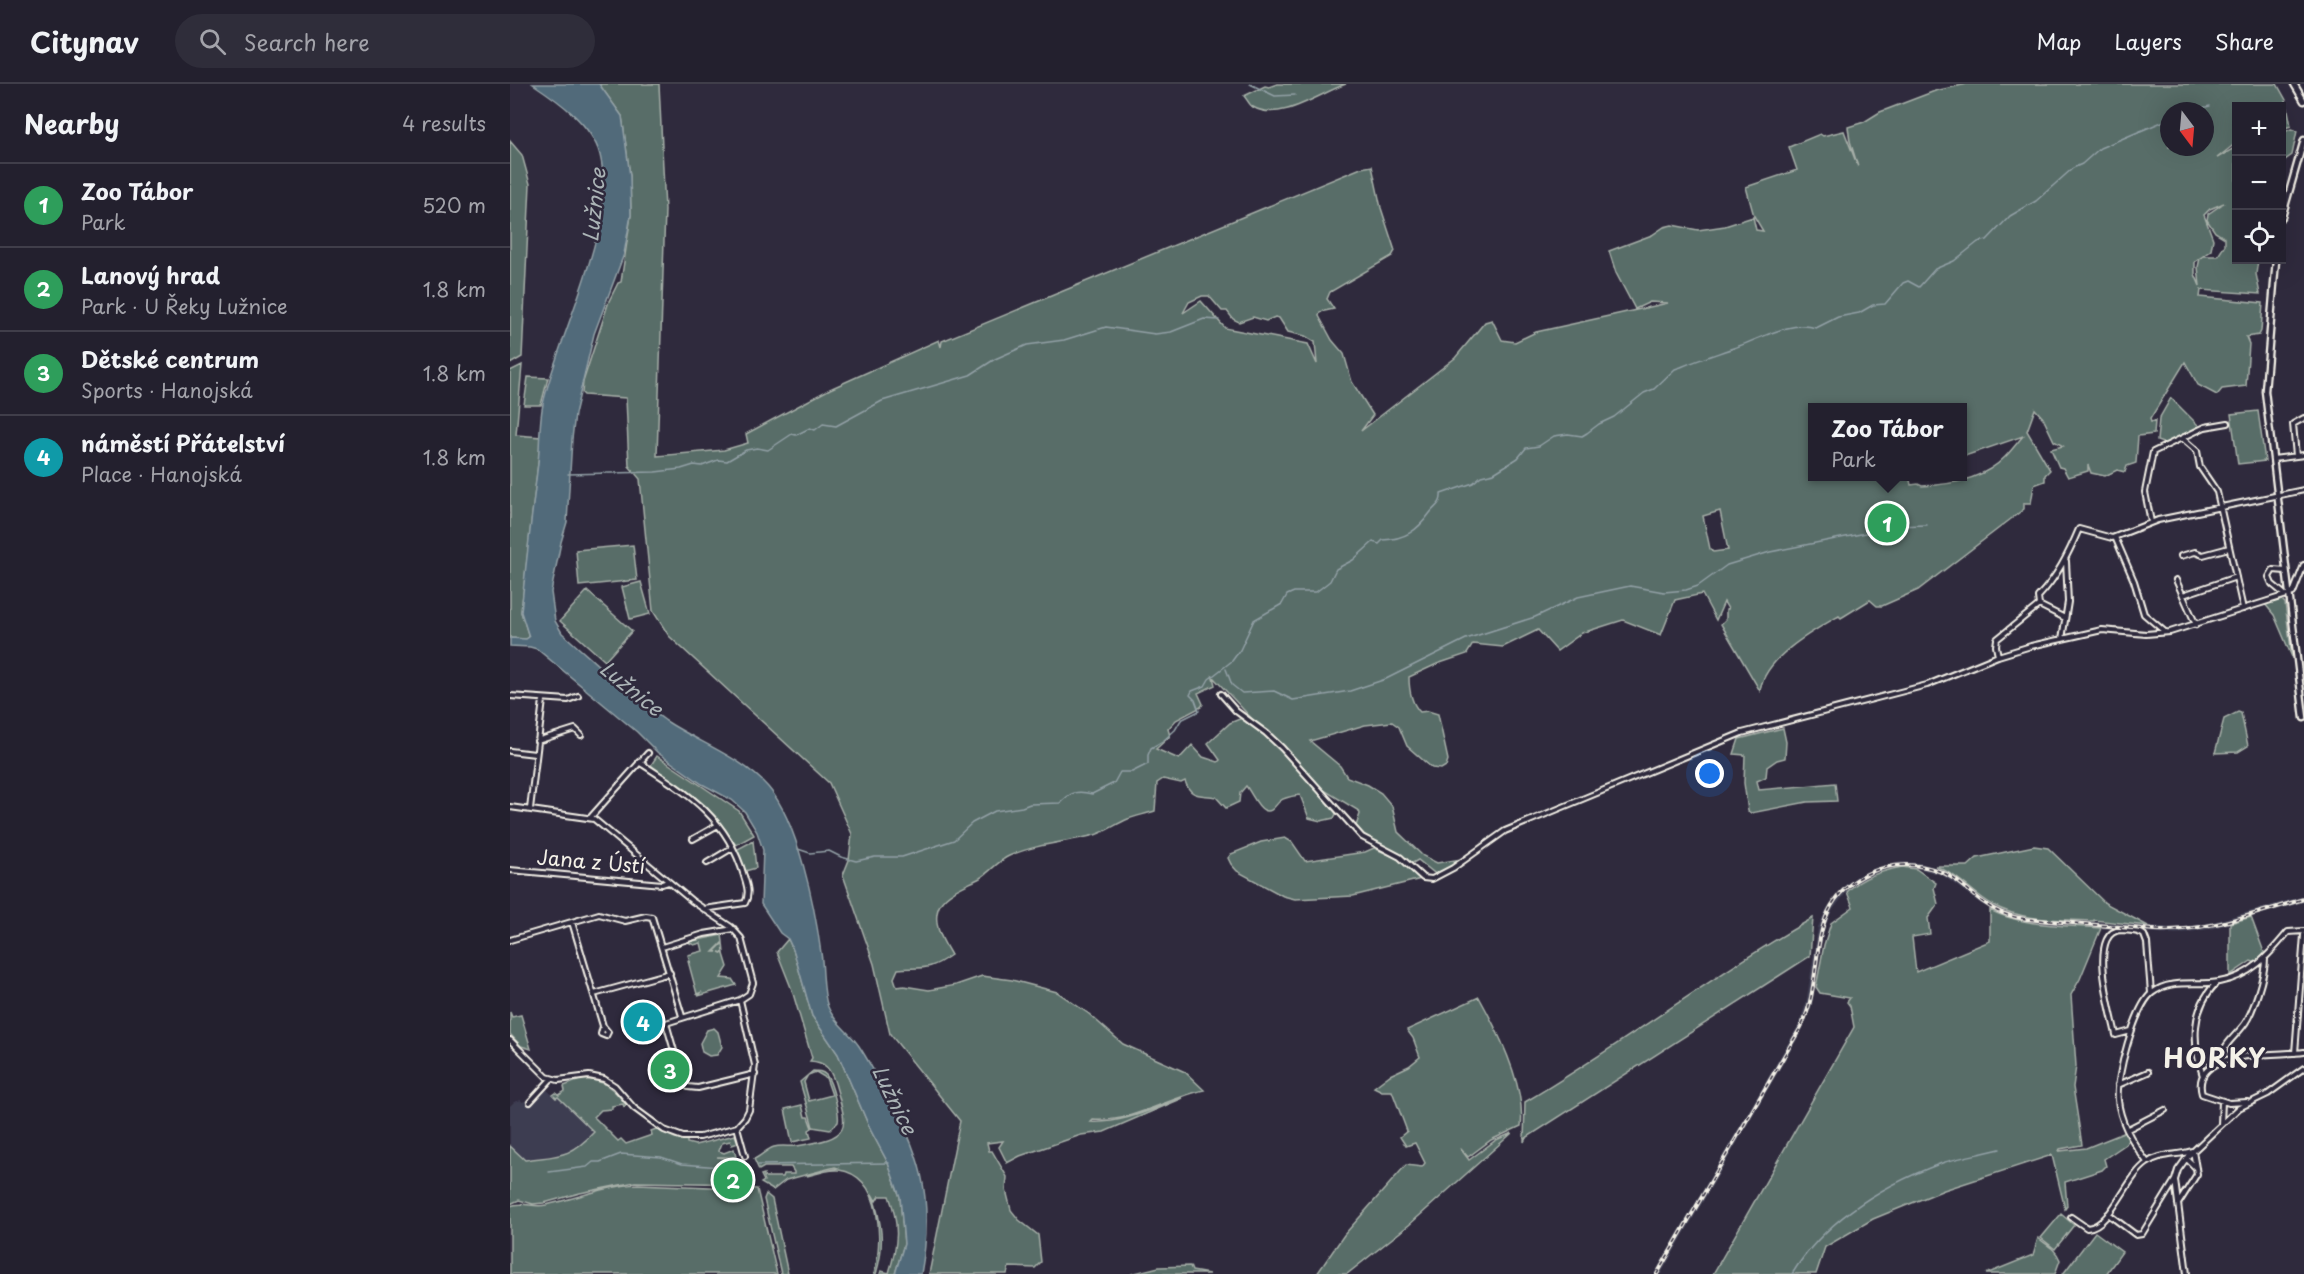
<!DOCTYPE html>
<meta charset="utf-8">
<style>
:root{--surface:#23202e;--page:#2f2d3a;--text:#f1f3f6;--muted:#a3a3aa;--line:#403e4a;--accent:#ffd166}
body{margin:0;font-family:"Playpen Sans",sans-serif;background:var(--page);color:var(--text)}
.controls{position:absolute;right:18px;top:18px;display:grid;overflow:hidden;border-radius:0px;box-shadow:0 6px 24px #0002}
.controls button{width:54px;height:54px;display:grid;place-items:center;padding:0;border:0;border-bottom:2px solid var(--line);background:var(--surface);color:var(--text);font:30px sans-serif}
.compass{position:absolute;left:1650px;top:18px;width:54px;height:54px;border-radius:50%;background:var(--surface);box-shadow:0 6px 24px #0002;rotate:164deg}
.you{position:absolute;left:1200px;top:690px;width:21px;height:21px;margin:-15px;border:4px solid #fff;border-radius:50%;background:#1a73e8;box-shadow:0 0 0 9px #1a73e833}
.badge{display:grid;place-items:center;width:39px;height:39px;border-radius:50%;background:var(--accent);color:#fff;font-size:20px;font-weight:700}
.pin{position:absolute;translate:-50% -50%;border:3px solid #fff;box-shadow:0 2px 6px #0006}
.popup{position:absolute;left:1298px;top:319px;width:159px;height:78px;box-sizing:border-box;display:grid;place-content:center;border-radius:0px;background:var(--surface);filter:drop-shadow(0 2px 4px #0005);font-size:20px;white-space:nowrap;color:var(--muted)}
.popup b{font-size:22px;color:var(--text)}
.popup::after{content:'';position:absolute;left:50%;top:100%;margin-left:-12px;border:12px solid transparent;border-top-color:var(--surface)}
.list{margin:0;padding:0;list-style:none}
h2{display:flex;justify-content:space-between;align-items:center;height:78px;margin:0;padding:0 24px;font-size:26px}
h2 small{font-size:20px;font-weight:400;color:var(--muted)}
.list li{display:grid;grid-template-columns:39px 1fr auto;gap:18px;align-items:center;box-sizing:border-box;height:84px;padding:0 24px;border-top:2px solid var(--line)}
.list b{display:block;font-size:22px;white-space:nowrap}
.list p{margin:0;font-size:20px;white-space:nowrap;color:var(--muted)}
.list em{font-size:20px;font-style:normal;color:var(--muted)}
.icon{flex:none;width:33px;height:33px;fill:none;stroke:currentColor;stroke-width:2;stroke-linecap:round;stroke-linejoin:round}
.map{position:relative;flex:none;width:1794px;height:1190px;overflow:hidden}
header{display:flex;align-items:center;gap:36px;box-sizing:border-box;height:84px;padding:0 30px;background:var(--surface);border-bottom:2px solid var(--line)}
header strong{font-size:28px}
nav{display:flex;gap:33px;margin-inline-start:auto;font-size:21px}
.search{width:420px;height:54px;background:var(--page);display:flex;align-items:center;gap:15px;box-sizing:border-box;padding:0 21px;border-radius:33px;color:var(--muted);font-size:22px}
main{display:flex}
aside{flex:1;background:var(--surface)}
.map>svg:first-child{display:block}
.built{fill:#3e3c51}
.green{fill:#586d68;stroke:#a6afa8;stroke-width:1.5;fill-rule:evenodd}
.water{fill:#516a7a;stroke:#92a0a6;stroke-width:1.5}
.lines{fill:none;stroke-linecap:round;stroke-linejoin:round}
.stream{stroke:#92a0a6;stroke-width:1.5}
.street-casing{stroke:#f4f1e8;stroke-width:8}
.secondary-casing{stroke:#f4f1e8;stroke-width:9}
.street{stroke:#2f2a3d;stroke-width:4}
.secondary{stroke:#2f2a3d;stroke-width:4.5}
.rail-casing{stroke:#f4f1e8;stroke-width:4}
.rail{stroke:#2f2a3d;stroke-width:1.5;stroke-dasharray:4.5;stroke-linecap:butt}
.labels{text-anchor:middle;stroke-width:5;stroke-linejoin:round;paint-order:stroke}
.street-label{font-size:20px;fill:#f4f1e8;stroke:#2f2a3d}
.water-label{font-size:21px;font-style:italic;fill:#abb4b6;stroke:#2f2a3d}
.district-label{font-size:26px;font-weight:bold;letter-spacing:1.5px;fill:#f4f1e8;stroke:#2f2a3d}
</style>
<header>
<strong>Citynav</strong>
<div class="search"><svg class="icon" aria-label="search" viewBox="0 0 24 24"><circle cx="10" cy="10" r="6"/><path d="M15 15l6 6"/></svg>Search here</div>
<nav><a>Map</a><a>Layers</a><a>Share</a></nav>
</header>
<main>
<aside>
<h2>Nearby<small>4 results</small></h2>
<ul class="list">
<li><span class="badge" style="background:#2e9e5b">1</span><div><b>Zoo Tábor</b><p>Park</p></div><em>520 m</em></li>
<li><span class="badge" style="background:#2e9e5b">2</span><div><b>Lanový hrad</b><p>Park · U Řeky Lužnice</p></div><em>1.8 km</em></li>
<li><span class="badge" style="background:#2e9e5b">3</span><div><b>Dětské centrum</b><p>Sports · Hanojská</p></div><em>1.8 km</em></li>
<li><span class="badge" style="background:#0f9aa8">4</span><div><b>náměstí Přátelství</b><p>Place · Hanojská</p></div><em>1.8 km</em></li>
</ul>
</aside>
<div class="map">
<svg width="1794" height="1190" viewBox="0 0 1794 1190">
<rect width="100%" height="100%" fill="#2f2a3d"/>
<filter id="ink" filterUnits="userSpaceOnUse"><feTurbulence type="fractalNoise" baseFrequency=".0167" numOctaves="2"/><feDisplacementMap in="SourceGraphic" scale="12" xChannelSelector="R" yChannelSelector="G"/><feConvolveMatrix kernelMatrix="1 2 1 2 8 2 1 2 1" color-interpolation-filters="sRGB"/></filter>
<g filter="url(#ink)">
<path class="built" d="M1391 778 1410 779 1435 786 1483 821 1502 830 1516 832 1666 844 1699 839 1794 812V818L1701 845 1667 850 1645 849 1515 838 1500 835 1471 820 1432 791 1409 785H1382L1359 792 1337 808 1322 827 1314 845 1302 921 1293 945 1151 1190H1144L1288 942 1296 919 1308 843 1317 824 1333 803 1347 792 1365 784Z
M37 1006 46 1014 48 1012 84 1048 70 1063 60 1069 14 1076 0 1062V1022L4 1018 11 1016 12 1018 18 1016 23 1018 34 1007Z"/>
<path class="green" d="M89 0H149L155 126 147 372 214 366 238 359 236 350 320 305 429 256 431 263 432 257 851 84 862 82 871 124 885 167 882 172 820 208 817 215 824 225 810 228 809 232 822 256 834 270 842 298 863 331 851 347 945 274 975 238 982 236 992 256 1005 258 1026 248 1158 219 1140 218 1125 225 1106 189 1099 167 1142 151 1154 143 1162 141 1188 146 1215 142 1243 133 1246 146 1253 147 1244 132 1236 103 1287 86 1279 63 1310 50 1313 52 1334 47 1348 83 1340 57 1338 43 1354 38 1370 28 1425 7 1457 0H1767L1776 16 1781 42 1772 45V22H1726V59L1707 74 1726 63V176H1748L1746 190 1750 210 1691 206 1690 213 1753 219 1751 247 1749 251 1736 253 1739 260 1736 302 1712 305 1707 311 1688 301 1675 278 1640 335 1641 338 1645 337 1644 350 1628 352 1626 379 1617 382 1615 388 1607 386 1595 392 1581 389 1578 381V387L1558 393 1553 384 1549 383 1541 365 1553 362 1544 357 1533 334 1525 325 1517 347 1540 386 1535 391V397L1524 401 1521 419H1514V425L1408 506 1372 522H1367L1360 516 1331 534 1329 532C1303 547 1254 574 1250 607L1211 540 1216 535V526L1218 525 1214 518 1206 536 1192 510 1165 516 1151 551 1113 536 1072 549 1047 567 1028 546 993 563 963 560 957 570 927 580 899 593C899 605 901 619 910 628L918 627 928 630 938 676 936 682 931 685 922 684 897 662 889 643 882 638 855 641 800 657 830 682 837 693 858 701 871 709 882 722 888 748 913 772 927 779 951 775 946 781 928 792 908 776 901 780 857 755 845 745 850 730 849 727 809 703 777 672 825 728 826 730 824 734 811 737 799 734 790 711C784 712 775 713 770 717 765 721 762 730 754 726 747 723 741 708 736 702L730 709 729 718 716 724 706 713C691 710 681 715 675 697L671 699 653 695 647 699 645 727C636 730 626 732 618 735 606 740 597 747 585 751 557 758 526 760 499 772 488 777 480 788 470 794 457 801 439 807 431 819 420 836 432 856 441 871 419 887 413 883 388 885L384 894 387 903 394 902 419 906 446 901 472 892 502 896 547 908 579 930 613 960 675 988 694 1006C658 1014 621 1039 583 1036L581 1038C613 1040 644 1024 673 1014L594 1048 571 1051 510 1072 497 1079 489 1063 493 1057 477 1059 479 1067H482L497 1093 496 1106 501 1126 509 1136 528 1151 531 1178 525 1184 499 1183 497 1190H419L450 1037 380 950 364 880 333 791 339 776 342 750 319 699 159 552 143 527 130 395 119 382 116 314 74 311 72 309 73 298 99 217 108 199 111 198 121 131 120 92 112 32ZM1659 27H1695V63H1659ZM1714 119 1698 130 1697 136 1705 148 1715 154V161L1708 172H1694L1690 174 1688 183 1690 202 1685 190V178L1701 166 1703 155 1694 131 1700 125ZM692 212H699L712 227H717L723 235 729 238 743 233 756 237 765 233 769 234 778 248 795 252 805 258 807 280 798 260 715 244 691 217 673 229 679 218ZM1302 324H1452V373L1513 352C1507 359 1501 367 1495 373 1474 395 1440 401 1412 402L1408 400 1401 401 1399 392H1302ZM1210 427 1218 466 1203 468 1200 465 1193 432ZM703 593 760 654 732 634 720 639 698 659 710 676 708 678 693 673 682 661 669 675 646 665 660 652 658 645 666 636 691 623 693 620 688 609 705 601Z
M767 0H836C810 9 770 39 743 23 739 21 737 15 734 12L755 2 759 3Z
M1781 45 1787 47 1782 71 1775 76 1772 83V49Z
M0 57 12 71 20 100 12 273 0 280Z
M12 281 6 351 31 353 11 528 19 553 16 555 0 554V287Z
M18 293 38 294 31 321H14Z
M1661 314 1689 342 1658 361 1647 357 1649 335Z
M1748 327 1755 377 1728 380 1721 330Z
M123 461 127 496 69 502 66 466Z
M131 498 140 530 120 535 112 503Z
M77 507 122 547 95 577 50 537Z
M1770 514 1775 519 1782 573 1764 531 1755 520Z
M1728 628 1731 629 1738 662 1728 668 1705 669 1714 635Z
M1273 644 1276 658 1275 674 1267 676 1257 683 1256 693 1247 697 1249 706 1325 699 1327 717 1297 718 1241 729 1238 727 1234 699 1235 671 1224 670 1229 655Z
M147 672 229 727 244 751 226 761 196 722 141 681Z
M775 754 782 758 795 777 855 768 864 764 893 777 911 795 843 812 785 815 773 812 727 787 721 780 718 774 721 770 751 758Z
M243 757 246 784 235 787 226 766Z
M1524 762 1538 764 1595 819 1638 842 1584 836V837C1551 835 1513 838 1483 821 1462 809 1448 790 1425 782H1458L1467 774Z
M1392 783 1406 785 1426 799 1424 804 1428 820 1418 834 1420 850 1402 853 1406 888 1480 857V826C1514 843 1554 841 1591 844L1570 895 1561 911 1566 982 1563 1003 1572 1061 1550 1065 1549 1067 1576 1064 1616 1048 1619 1055 1616 1060 1594 1075 1596 1082 1592 1086 1555 1098 1557 1122 1555 1125 1542 1071 1434 1106 1363 1135 1315 1163 1306 1190H1203L1344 943 1340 922 1337 918 1340 914 1310 909 1306 903 1314 861 1321 839 1343 823 1337 808C1351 793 1372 787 1392 783Z
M1741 833 1755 871 1746 879 1741 877 1720 891V839Z
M1303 834 1300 872 1016 1054 1014 1058 1015 1018C1113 960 1204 890 1303 834Z
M212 851 213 858 203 868H207L205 867 213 859 214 869 209 868 214 870 218 883 211 894 222 895 226 901 188 912 192 908 187 910 178 877 180 878 178 871 193 867 191 859 184 861 178 858Z
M278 855 284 868 302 932 328 970 361 1047 378 1079 390 1113 394 1160 385 1190H370L371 1187 379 1189C388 1160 390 1141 379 1112H369L366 1117 362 1110C372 1138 375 1161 366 1190H364C373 1158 373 1092 329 1086 318 1085 307 1089 297 1092L328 1084 325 1083 276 1096 263 1106 251 1099 254 1097 251 1091 254 1090V1093H273L274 1090H284V1088L281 1083H254L249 1086 244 1075C251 1072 257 1065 264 1063 271 1061 280 1063 287 1062 342 1053 339 1047 325 999 320 984 315 978 300 977L302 974 282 906 267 868Z
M969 913C988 947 1016 1002 1011 1042L981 1056 958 1073 950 1064 959 1076 986 1056 1002 1049 899 1141 837 1190H807L834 1151 896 1081 912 1083 915 1079 905 1059 896 1062 890 1053 897 1047 882 1007H872L864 1003 880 991 899 982 910 973 903 954 897 946Z
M0 928 2 933 11 931 21 965 11 962 0 950Z
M204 944 208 948 212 963 207 971 199 972 192 968 190 959 197 946Z
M303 987C308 987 312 987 316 991 322 998 330 1030 328 1038L320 1046 303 1043 290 998ZM306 988 316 994 322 1011 299 1017 294 998 298 991Z
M72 995C94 995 104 1005 116 1021L114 1023 113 1020 102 1022V1025L91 1026 84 1033 108 1057 111 1055 116 1060 142 1051 141 1047 146 1045 165 1054 177 1056V1059L185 1061 225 1051 228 1059 222 1061 220 1057 212 1059 209 1067 214 1069 224 1065 226 1073H207L221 1075 228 1092 233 1099 241 1100 125 1098 70 1109 34 1119 23 1120 9 1116 0 1120V1062L15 1076C48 1071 59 1075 84 1048L48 1013 46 1014 43 1011 46 1009 49 1011 55 1007 54 1002Z
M292 1021 295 1033H298L302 1044 299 1046 301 1054 282 1058 275 1025Z
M128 1100 247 1105 267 1190H0V1122C13 1117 23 1124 36 1121 67 1114 96 1102 128 1100Z
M256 1110 262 1115 278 1190H271L254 1115Z
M1551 1130 1564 1141 1545 1165 1531 1154Z
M1585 1148 1612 1168 1596 1190H1553Z
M1528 1154C1537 1161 1546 1165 1550 1176L1545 1190H1476L1523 1171Z
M680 1182 682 1187 699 1190H621L649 1183Z"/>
<path class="water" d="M23 0H89L112 32 120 92 121 131 114 170 84 250 65 330 62 355 57 438 51 458 41 508 45 537 52 549C85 578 120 612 156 637 188 658 233 674 258 703 288 737 305 824 311 869 314 886 312 908 318 923 325 940 339 947 349 962 357 974 364 988 372 1001 411 1067 425 1113 411 1190H385L394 1160 390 1113 378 1079 361 1047 328 970 302 932 284 868 278 855 270 849 251 820 253 766 247 748 235 728 222 716 192 700 148 669 127 648 27 565 20 563 0 562V554L16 555 19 553 11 528C16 478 22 429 28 379 30 360 29 339 33 320 49 247 108 143 90 71 82 40 47 16 23 0Z"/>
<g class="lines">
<path class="stream" d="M740 0 765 12 785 11
M1679 27 1700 22
M58 390 145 388 171 385 184 381 192 382 208 376 217 377 236 366 247 364 258 366 282 350 286 351 300 344 305 346 313 340 326 342 372 317 460 291 485 275 517 261 554 256 596 243 645 250 661 248 694 235 709 236
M1373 445 1383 442 1417 441
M716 585 722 601 732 609 764 607 783 616 840 607 876 595 956 555 1025 533 1068 513 1120 502 1154 508 1176 506 1188 502 1217 481 1260 468 1361 448
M288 765 300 769 319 767 331 773 346 777 365 773H392L444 756 462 739 485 727 512 723 520 720 550 719C561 708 567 706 582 710L604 699 610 688H622L638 680V671L641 664 653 657 665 646 671 636 689 627 685 616 680 611 682 607 695 602 699 595 722 577 730 566 744 536 772 520 777 511 784 508H806L820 497 826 485 843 476 863 458 869 460 873 456C895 455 907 447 920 429 925 422 932 420 931 410L963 399 971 392 984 389 1008 374 1016 364 1029 362 1044 352 1058 350 1072 352 1077 349 1089 340 1104 333 1134 309 1144 305 1165 285 1171 283C1190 275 1210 269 1229 262 1252 254 1281 236 1306 244L1328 233 1349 229 1363 221 1375 220 1393 199 1398 197 1409 203 1425 185 1444 177 1468 158 1477 156 1500 132 1526 117 1563 84 1572 80 1590 64 1659 35
M248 1081 379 1079
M39 1088 77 1083 83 1078H90L111 1070 151 1073 172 1080 223 1084
M1282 1190C1315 1136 1373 1101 1432 1079 1450 1073 1471 1070 1490 1065"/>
<defs>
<path id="street" d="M1672 354 1687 367 1690 383 1707 408 1733 525
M1786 372 1783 340 1794 334
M1763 375 1794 371
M1641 438 1635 408 1643 368 1695 343 1718 339
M1605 453 1624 497 1634 530 1655 548
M1671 472 1685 468 1693 471 1719 464
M1666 496 1686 541
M1774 510 1762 500 1759 493 1763 486 1776 487
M1673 511 1726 493
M1529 521 1555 534
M1552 555 1558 518 1556 477
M1488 572 1486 562 1487 555 1529 521 1528 513C1547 493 1558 471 1569 445L1602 454 1648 436 1794 406
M711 610 726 627 756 649 772 664 852 753 890 773 913 794 922 795 943 784 995 747 1232 649 1417 601 1488 572 1521 562 1592 546 1636 550 1660 548 1783 509 1794 481
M0 612 58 616 68 612
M27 657 65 645 71 651
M0 667 25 670
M129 678C177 709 217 733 234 792 237 801 240 810 235 819L194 825
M0 723 84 735 182 817 221 843 231 854 243 899 239 910 230 916 156 939 173 998 178 1003 188 1004 245 990
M20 725 33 616
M80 734 138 669
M183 755 208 741
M197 779 222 764
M0 786 152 800 158 798
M62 838 93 942 91 950 96 952
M0 856 89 830 115 837 136 832 142 833 172 932
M152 863 194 850 224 845
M84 910 160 889
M93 942 98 948 96 952
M1621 947 1606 951C1602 930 1576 846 1612 846 1620 847 1628 846 1634 851L1637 859 1641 909
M0 956 37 993 48 996 79 992 94 995 105 1002 124 1024 154 1046 173 1053H190L227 1043 235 1034 239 1026 245 981 230 916
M1785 969 1794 851
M1688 971 1705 979
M1711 977C1713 960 1723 955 1733 942 1743 930 1755 891 1755 875
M1693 992C1682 958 1681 926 1706 899
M1608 1001 1638 988
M20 1018 41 995
M1737 1018 1719 1019 1692 1010C1679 964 1768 972 1794 968
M1711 1040 1712 1017
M227 1043 235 1072
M1618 1045 1655 1026
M1676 1074 1686 1084
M1637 1078C1624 1061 1610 1038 1608 1016 1605 996 1625 922 1642 909 1661 894 1687 902 1709 898 1740 893 1759 871 1778 848L1794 847
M1668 1120 1687 1090 1683 1067
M1598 1130 1626 1151 1632 1150 1665 1096
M1561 1133 1577 1144C1602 1142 1616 1093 1637 1079 1650 1069 1667 1072 1682 1067
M1677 1190 1665 1096 1668 1086 1678 1072 1729 1024 1758 1010 1794 984"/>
<path id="secondary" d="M1784 0 1794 17
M1772 133 1794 56
M1766 176 1755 307 1794 634"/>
</defs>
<use href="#street" class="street-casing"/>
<use href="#secondary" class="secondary-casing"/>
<use href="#street" class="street"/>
<use href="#secondary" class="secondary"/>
<defs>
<path id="rail" d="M1147 1190 1291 943C1318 889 1290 819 1361 788 1382 779 1407 779 1429 787 1446 793 1458 807 1473 818 1486 828 1500 833 1516 835L1645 846C1697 848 1745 829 1794 815"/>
</defs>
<use href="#rail" class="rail-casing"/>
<use href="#rail" class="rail"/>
</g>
</g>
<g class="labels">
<g class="street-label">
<text transform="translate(81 778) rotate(5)" y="7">Jana z Ústí</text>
</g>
<g class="water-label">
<text transform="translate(85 121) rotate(-84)" y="7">Lužnice</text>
<text transform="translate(121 605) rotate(39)" y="7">Lužnice</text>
<text transform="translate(384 1016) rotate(64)" y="7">Lužnice</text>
</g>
<g class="district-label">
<text x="1705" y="984">HORKY</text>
</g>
</g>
</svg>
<div class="controls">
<button>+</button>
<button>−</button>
<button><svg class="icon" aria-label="locate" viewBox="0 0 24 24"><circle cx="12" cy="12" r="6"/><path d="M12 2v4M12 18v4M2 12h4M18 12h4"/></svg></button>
</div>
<svg class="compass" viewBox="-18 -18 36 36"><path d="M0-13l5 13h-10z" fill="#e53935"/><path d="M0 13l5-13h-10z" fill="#a3a3aa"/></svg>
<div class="you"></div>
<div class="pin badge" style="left:1377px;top:439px;background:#2e9e5b">1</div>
<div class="popup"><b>Zoo Tábor</b>Park</div>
<div class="pin badge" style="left:223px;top:1096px;background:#2e9e5b">2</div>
<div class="pin badge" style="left:160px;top:986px;background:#2e9e5b">3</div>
<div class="pin badge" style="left:133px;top:938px;background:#0f9aa8">4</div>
</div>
</main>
